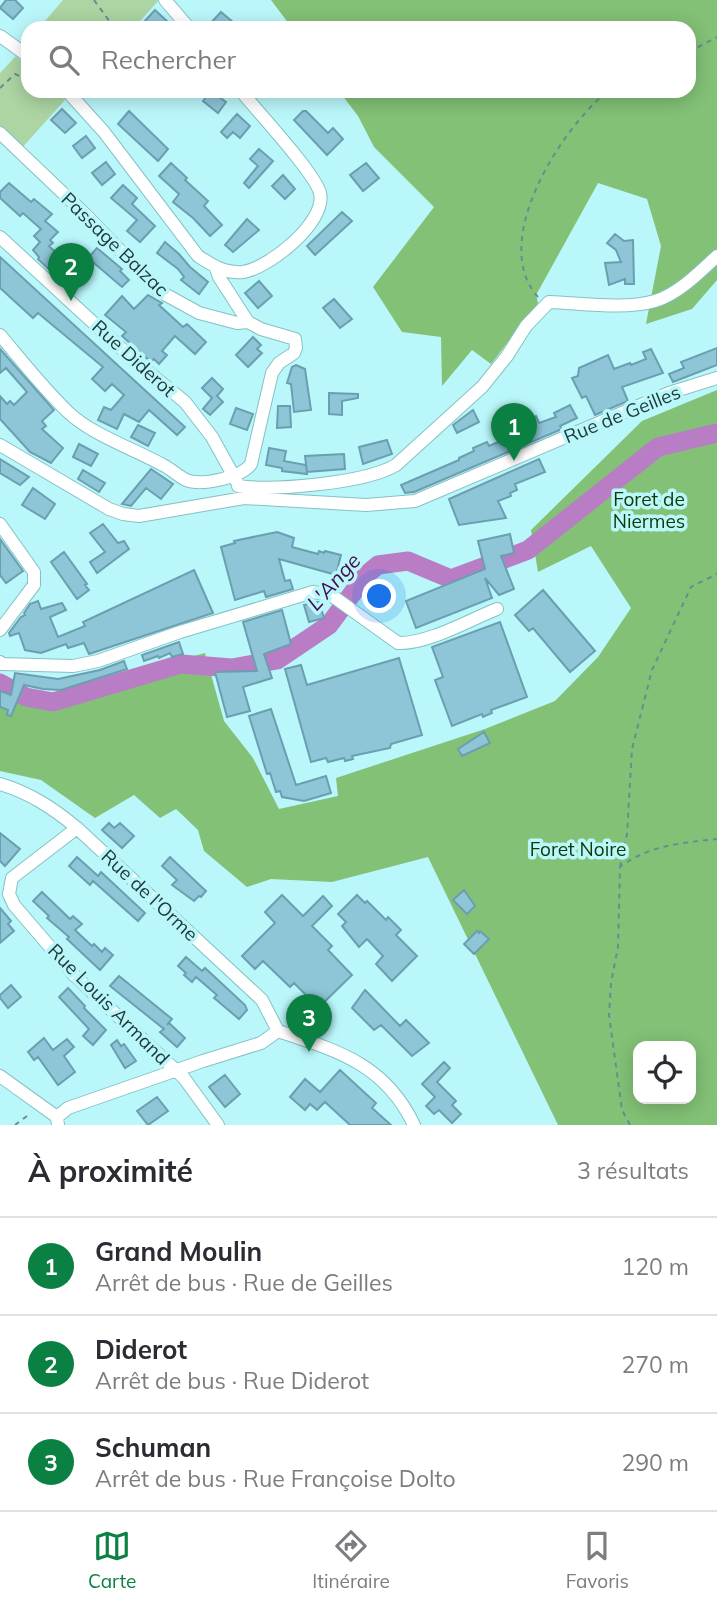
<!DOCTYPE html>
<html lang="fr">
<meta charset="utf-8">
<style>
:root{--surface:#fff;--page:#f7f7f7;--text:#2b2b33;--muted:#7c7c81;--line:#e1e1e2;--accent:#0b8043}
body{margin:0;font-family:Mulish,sans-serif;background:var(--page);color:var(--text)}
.controls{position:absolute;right:21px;bottom:21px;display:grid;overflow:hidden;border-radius:14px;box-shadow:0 4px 18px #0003}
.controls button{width:63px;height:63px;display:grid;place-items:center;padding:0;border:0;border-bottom:2px solid var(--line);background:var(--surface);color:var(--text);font:35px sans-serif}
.you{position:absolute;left:380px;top:597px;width:24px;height:24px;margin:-18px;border:5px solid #fff;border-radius:50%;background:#1a73e8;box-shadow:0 0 0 10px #1a73e833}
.badge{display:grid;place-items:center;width:46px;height:46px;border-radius:50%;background:var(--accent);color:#fff;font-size:23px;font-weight:700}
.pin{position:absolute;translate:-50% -58px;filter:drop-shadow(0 2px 4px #0008)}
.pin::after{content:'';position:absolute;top:37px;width:24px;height:21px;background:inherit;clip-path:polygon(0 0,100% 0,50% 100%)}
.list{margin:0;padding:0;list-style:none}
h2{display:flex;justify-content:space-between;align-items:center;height:91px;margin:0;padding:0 28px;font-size:30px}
h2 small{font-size:23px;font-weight:400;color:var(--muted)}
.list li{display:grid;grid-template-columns:46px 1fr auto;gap:21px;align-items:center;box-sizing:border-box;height:98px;padding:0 28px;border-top:2px solid var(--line)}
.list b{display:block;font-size:26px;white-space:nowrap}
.list p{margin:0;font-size:23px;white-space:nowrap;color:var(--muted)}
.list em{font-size:23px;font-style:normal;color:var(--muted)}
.icon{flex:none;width:38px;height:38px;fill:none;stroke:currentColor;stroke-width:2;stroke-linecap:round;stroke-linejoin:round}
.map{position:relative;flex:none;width:717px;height:1125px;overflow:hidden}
.search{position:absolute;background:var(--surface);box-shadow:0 4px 18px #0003;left:21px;right:21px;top:21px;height:77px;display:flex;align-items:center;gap:18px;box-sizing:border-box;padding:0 24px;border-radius:21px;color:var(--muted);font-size:26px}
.sheet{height:385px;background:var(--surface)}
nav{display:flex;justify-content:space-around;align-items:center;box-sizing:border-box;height:98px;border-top:2px solid var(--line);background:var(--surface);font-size:19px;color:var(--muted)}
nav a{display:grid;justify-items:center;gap:4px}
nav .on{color:var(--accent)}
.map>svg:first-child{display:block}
.green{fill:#acd5a3}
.forest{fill:#83c176;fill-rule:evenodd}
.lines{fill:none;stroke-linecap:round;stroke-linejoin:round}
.river{stroke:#b87dc5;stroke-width:19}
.building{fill:#8ec5d7;stroke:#6a9fb0;stroke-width:2}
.minor-casing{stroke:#85c1c4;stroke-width:14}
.path{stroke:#658e90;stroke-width:2;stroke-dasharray:5 5;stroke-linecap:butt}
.minor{stroke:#fff;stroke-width:12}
.labels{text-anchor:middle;stroke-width:7;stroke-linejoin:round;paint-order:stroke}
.street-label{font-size:19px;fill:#1e3738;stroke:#baf7fb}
.park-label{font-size:19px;fill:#0f3905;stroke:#baf7fb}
.water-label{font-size:21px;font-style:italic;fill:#450c50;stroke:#baf7fb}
</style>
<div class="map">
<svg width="717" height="1125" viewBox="0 0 717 1125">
<rect width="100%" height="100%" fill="#baf7fb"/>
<path class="green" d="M63 0H157L158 1 134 28H39Z
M16 56 28 67V91H55L65 100 20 150 0 132V73Z"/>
<path class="forest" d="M271 0H717V280L692 309 646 324 661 246 647 199 598 183 540 288 536 295 538 303 491 364 472 350 442 386 441 337 402 332 373 287 434 207 374 147 358 116 339 91H689V28H292Z
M717 390V1125H558L428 857 332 882 271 879 247 887 204 851 198 830 176 809 160 818 134 795 95 818 41 780 0 771V675L19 690 57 694 205 653 224 721 253 758 279 809 338 796 336 778 485 729 555 701 598 657 631 608 591 546 538 572 531 530 642 421ZM638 1046H691V1099H638Z"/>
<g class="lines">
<path class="river" d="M0 683 26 697 53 702 181 664 232 668 277 660 329 625 366 575 378 565 408 561 451 579 528 550 658 447 717 433"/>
</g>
<path class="building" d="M6 0H15L23 8 13 19 0 8Z
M155 10 169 23 164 28H151L144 22Z
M221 12 240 28H215L210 24Z
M211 91 226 102 218 113 203 101Z
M62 109 76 123 65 133 51 120Z
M129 111 168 149 158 161 118 124Z
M303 111H306L328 133 333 128 343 139 327 155 294 120Z
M237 114 250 126 240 138 233 132 227 138 221 132Z
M86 136 95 148 82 158 73 146Z
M259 149 273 161 249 188 244 183 258 166 250 159Z
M106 162 115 174 102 185 92 173Z
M171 163 187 178 185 180 208 201 204 206 222 225 210 236 193 218 173 202 179 194 159 176Z
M366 163 379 178 363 191 350 175Z
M283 175 295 189 285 199 272 186Z
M9 183 31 202 34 199 52 214 45 221 58 232 50 240 53 243 49 246 65 261 53 273 38 259 39 257 33 250 40 242 34 236 41 229 23 213 20 216 0 198V192Z
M123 185 137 198 132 204 155 226 140 242 127 231 137 220 111 198Z
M342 212 352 221 315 255 307 246Z
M247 219 259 230 233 252 225 245Z
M615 234 624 241 633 240 634 284H625V279L609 285 605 263 621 262 616 250 607 243Z
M165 242 179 254 190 267 208 282 199 294 181 280 184 277 178 269 157 253Z
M97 248 122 269 120 271 129 280 122 287 88 258Z
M0 257 185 427 177 435 149 410 139 422 124 414 117 429 98 420 104 407 111 410 124 395 112 384 105 391 92 379 103 367 38 313 33 318 0 288Z
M259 281 272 296 258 308 245 293Z
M148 295 162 303 159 305 183 327 187 324 206 342 195 354 175 336 162 351 167 355 159 364 154 359 151 362 122 336 126 332 105 315 122 296 134 309Z
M334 299 352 319 340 328 323 308Z
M253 337 261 345 257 349 262 353 248 367 236 355Z
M717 348V365L673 382 669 374 684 368 681 362Z
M0 349 54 410 42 421 46 426 42 429 63 448 51 463 30 452 0 419V396L7 404 10 401 14 405 27 392 6 368 0 373Z
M651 349 663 373 622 387 628 401 595 415 586 396 582 398 572 378 578 376 579 368 608 355 614 369 630 363 631 365 646 359 643 352Z
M296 365 305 369 311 410 294 412 291 384 287 383 292 367Z
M212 378 223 389 217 396 223 402 210 415 203 409 212 398 202 388Z
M329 393 358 394V398L342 401V415L329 414Z
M570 405 577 418 560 426 562 429 414 492 405 493 401 485 459 460V458L474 451 473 448 487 442 489 446 505 439 503 436 510 432 508 427 536 416 539 423 556 417 554 413Z
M278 406H290L291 427 277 428Z
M236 408 253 414 247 430 230 424Z
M473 410 479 422 457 433 453 425Z
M138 425 155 433 148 446 131 437Z
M387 440 392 454 363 464 359 447Z
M79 444 98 454 91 466 73 457Z
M269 448 286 451 284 461 306 465 307 474 282 471V468L266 465Z
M344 454 345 469 307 472 305 456Z
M0 459 29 477 20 485 0 473Z
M539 459 545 472 515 484 517 490 510 493 511 496 498 501 506 518 459 525 449 499Z
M151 469 173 484 161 499 146 488 131 506 122 504Z
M83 470 105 483 99 492 78 479Z
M33 488 55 504 45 519 22 505Z
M103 524 118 543 124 541 129 549 97 573 90 562 105 552 90 533Z
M277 532 294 538 292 547 318 554 319 551 324 553 325 551 341 555 336 575 279 559 285 581 290 580 293 589 266 597 264 591 235 600 221 547 235 543 234 541Z
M510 534 514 553 501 556 514 589 499 595 485 578 492 598 416 628 406 601 485 569 478 541Z
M0 539 23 571 6 583 0 575Z
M64 552 87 584 85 585 89 590 77 599 51 562Z
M194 570 213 613 89 654 84 643 68 648 66 644 41 653 25 650 19 633 10 636 9 633 21 617 25 615 24 613 30 604 38 601 41 609 62 603 66 610 50 617 58 637 85 626 83 622Z
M543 590 595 651 570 672 533 628 529 631 515 615Z
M317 602H319L324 618 309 622 304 605Z
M282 610 291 644 264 654 272 678 243 687 250 711 227 717 215 672 257 671 243 622Z
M500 622 527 697 491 710 492 713 483 717 482 714 452 726 435 680 443 677 432 647Z
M179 642 183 654 172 657 170 653 159 658 158 656 144 661 142 655Z
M399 658 422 735 391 744 390 748 352 756 353 759 345 761 344 758 328 762 326 758 311 762 285 669 301 665 307 685Z
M124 661 127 669 61 690 43 689 24 685 11 716 7 715 8 710 0 707V691L11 695 15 673 58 679 100 670Z
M271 709 296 785 326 776 331 793 304 801 282 797 280 791 276 792 270 773 267 774 249 716Z
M484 732 490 743 462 756 458 749Z
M109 823 114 828 120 823 134 836 122 848 102 830Z
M0 833 20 849 5 866 0 861Z
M77 857 98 876 101 872 145 913 138 921 93 881 90 885 69 866Z
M170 857 206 891 201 897 199 896 194 901 172 885 177 880 162 866Z
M464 890 475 906 467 914 453 900Z
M42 892 70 919 73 916 82 924 75 930 92 946 94 944 102 952 105 948 113 955 100 970 67 939 69 937 47 918 49 916 33 901Z
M282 895 303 916 323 896 332 906 312 926 332 946 328 950 352 975 312 1014 300 1001 306 995 294 983 290 987 263 961 255 969 242 956 275 923 265 912Z
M357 895 365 903 367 901 386 920 388 917 401 930 396 935 417 956 392 981 376 964 383 956 367 939 359 947 342 926 346 922 338 914Z
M0 908 11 921 8 924 14 931 0 943Z
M477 931 479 933 480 931 489 939 474 954 464 944Z
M186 957 202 971 205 968 245 1005 247 1010 239 1019 214 998 217 995 196 977 192 982 184 975 186 973 178 966Z
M119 976 172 1019 167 1025 169 1023 185 1038 177 1047 160 1032 164 1029 110 986Z
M11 985 21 997 8 1008 0 998V995Z
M68 988 85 1006 84 1008 106 1030 93 1045 83 1036 89 1029 59 997Z
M365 990 400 1026 406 1020 429 1043 412 1056 381 1025 374 1030 352 1008Z
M44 1038 53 1050 67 1039 74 1047 64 1056 75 1072 58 1085 38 1057 34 1060 28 1052Z
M117 1040 121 1046 124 1044 136 1061 125 1068 111 1045Z
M444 1062 450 1068 437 1082 456 1101 452 1105 461 1114 452 1123 439 1110 434 1114 426 1106 435 1097 422 1084Z
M340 1070 376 1103 372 1108 391 1125H350L325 1102 317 1110 310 1104 305 1110 290 1097 305 1079 320 1092Z
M225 1075 240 1094 225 1107 209 1087Z
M157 1097 168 1111 148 1125 137 1111Z"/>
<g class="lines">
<defs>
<path id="minor" d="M165 0 189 28
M0 36 28 56
M67 91 104 132 198 256C212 265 225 274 243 272 269 268 327 222 320 193 315 173 257 111 241 91
M0 133 86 215 159 291 199 313 237 323 248 322
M0 237 136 362 185 402 212 437 237 482
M0 335C22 361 44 389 68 412 92 435 134 449 163 465 171 469 178 476 186 480 201 486 241 478 251 464L272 373 279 363 294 353 296 348 295 339 261 329 248 322 219 277 216 268
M0 445 109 509 123 514 139 516 244 498 366 505 415 501 669 393 717 378
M238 486C275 491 366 483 396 465L482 387 507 356 526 326 549 302C580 303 625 310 655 301 678 294 700 272 717 256
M0 524 34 572V585L0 630
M0 662 1 664 73 666 98 661 180 632 313 592 331 595 398 643C428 644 469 620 497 609
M0 784C30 793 53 808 77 828L262 1000 278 1031
M77 828 12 878 9 894 14 905 74 975 184 1078 218 1125
M278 1031C338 1051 385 1064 414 1125
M0 1076 57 1117 58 1125
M57 1117 68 1108 203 1061 261 1043 278 1031"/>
</defs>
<use href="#minor" class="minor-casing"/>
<path class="path" d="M94 0 110 22 109 28
M55 28 64 24 94 28
M689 52 717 37
M0 88 15 74 28 80
M538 297C488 242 562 127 608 91
M620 867 627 834 632 749 652 670 691 587 717 574
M15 1125 31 1113
M630 1125 622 1110 609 1015 611 983 618 947 620 867C649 845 682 843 717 839"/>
<use href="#minor" class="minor"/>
</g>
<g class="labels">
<g class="street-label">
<text transform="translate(115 244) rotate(44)" y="7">Passage Balzac</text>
<text transform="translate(134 358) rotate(42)" y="7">Rue Diderot</text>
<text transform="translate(622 414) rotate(-22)" y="7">Rue de Geilles</text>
<text transform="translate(150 895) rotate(43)" y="7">Rue de l'Orme</text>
<text transform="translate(109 1004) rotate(45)" y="7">Rue Louis Armand</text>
</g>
<g class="park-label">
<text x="649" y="506">Foret de<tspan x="649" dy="22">Niermes</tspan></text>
<text x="578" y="856">Foret Noire</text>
</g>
<g class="water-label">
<text transform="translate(334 582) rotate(-48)" y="7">L'Ange</text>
</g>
</g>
</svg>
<div class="controls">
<button><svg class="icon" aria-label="locate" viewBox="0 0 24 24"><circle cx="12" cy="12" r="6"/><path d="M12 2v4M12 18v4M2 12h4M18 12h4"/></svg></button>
</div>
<div class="you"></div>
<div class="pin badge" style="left:514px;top:461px">1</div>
<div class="pin badge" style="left:71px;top:301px">2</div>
<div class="pin badge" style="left:309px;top:1052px">3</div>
<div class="search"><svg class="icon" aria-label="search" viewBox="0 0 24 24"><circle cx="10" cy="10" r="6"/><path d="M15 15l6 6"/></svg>Rechercher</div>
</div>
<section class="sheet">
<h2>À proximité<small>3 résultats</small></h2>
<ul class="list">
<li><span class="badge">1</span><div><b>Grand Moulin</b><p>Arrêt de bus · Rue de Geilles</p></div><em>120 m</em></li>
<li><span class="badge">2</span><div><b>Diderot</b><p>Arrêt de bus · Rue Diderot</p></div><em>270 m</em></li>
<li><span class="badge">3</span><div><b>Schuman</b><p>Arrêt de bus · Rue Françoise Dolto</p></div><em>290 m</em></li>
</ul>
</section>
<nav>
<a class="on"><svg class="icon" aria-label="map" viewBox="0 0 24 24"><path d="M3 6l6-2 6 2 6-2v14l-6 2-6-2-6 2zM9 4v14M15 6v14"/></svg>Carte</a>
<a><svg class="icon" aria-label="directions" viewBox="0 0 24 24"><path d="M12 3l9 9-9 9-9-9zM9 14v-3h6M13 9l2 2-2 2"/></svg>Itinéraire</a>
<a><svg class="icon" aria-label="saved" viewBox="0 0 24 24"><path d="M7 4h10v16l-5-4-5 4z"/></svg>Favoris</a>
</nav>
